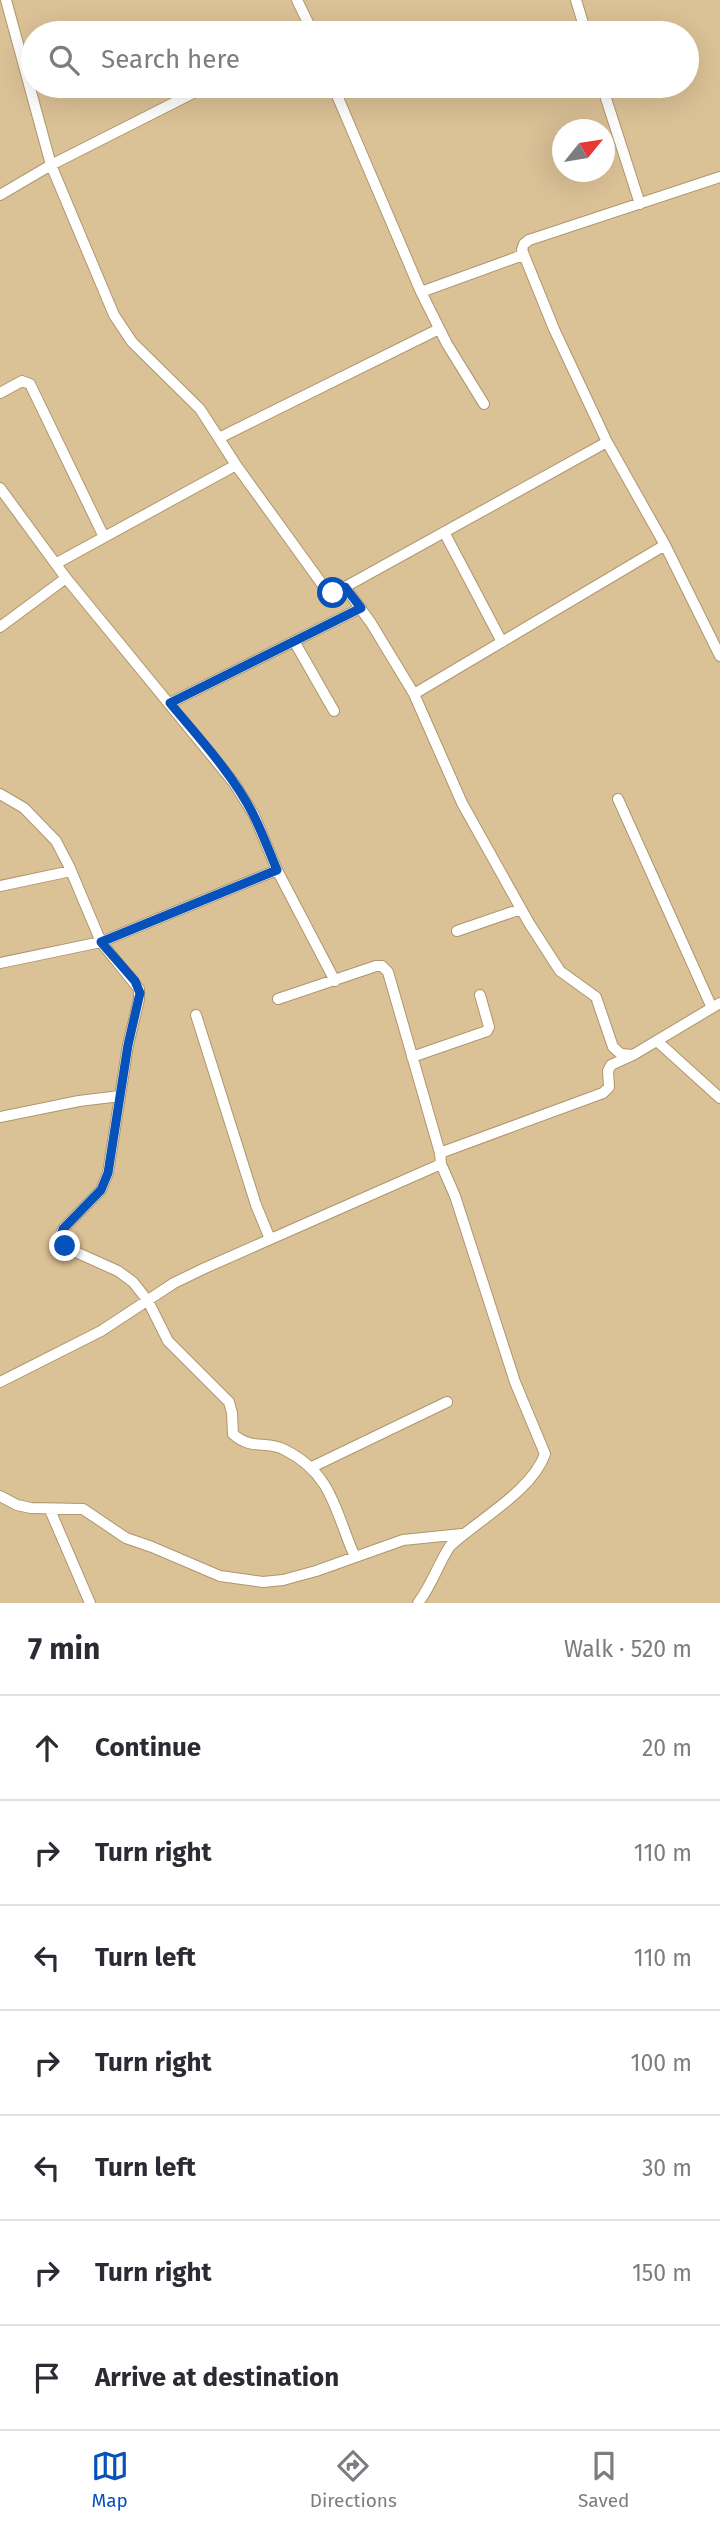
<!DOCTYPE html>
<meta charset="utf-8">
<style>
:root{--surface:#fff;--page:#f2f2f3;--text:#2b2b33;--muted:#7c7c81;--line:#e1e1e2;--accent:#0751bb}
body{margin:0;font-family:"Fira Sans",sans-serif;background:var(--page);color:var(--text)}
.compass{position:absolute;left:552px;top:119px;width:63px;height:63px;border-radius:50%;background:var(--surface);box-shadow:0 7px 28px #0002;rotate:60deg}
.stop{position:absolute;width:21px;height:21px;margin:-16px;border:5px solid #0751bb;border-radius:50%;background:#fff}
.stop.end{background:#0751bb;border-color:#fff;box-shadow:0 2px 7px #0008}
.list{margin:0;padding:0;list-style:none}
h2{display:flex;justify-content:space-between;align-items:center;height:91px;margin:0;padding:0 28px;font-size:30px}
h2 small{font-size:23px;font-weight:400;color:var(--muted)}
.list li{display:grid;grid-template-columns:46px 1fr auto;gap:21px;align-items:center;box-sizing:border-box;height:105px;padding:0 28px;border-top:2px solid var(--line)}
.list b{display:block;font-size:26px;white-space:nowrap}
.list em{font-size:23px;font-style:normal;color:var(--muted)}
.icon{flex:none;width:38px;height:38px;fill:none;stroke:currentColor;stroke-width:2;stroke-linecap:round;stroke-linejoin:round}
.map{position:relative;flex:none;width:720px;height:1603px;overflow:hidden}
.search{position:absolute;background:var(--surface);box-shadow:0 7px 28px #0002;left:21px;right:21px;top:21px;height:77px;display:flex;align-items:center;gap:18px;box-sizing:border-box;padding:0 24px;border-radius:38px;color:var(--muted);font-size:26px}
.sheet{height:826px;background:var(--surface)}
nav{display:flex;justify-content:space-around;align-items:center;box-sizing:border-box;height:98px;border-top:2px solid var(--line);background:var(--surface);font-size:19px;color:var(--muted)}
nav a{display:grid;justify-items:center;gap:4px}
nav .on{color:var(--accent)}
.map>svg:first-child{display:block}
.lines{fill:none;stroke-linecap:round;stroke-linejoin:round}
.minor-casing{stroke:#af966c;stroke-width:12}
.minor{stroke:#fff;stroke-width:10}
.route{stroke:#0751bb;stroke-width:9}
</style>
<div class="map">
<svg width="720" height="1603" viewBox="0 0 720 1603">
<rect width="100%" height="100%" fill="#dbc196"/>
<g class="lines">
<defs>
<path id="minor" d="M6 0 51 165 114 315 132 342 200 409 236 465 327 591 336 592 607 442
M297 0 313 33
M576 0 586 33
M333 86 421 292 447 344 484 404
M602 86 640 204
M720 177 529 240 524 244 522 250 554 329 607 442 665 545 720 656
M0 195 51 165 207 86
M421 292 523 255
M0 393 22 381 30 384 104 537
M219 438 439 329
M0 488 66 578 234 783 254 815 277 870 335 981
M444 532 502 642
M57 563 236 465
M345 587 371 623 414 694 462 803 529 923 560 971 596 997 613 1047 621 1054 633 1055
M0 627 66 578
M294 641 334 711
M414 694 665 545
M170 703 361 608
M0 794 24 808 56 841 69 866 101 942 139 989V999L128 1045 108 1173 101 1190 63 1229C58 1238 62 1243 69 1249L118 1271 133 1282 148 1301 168 1341 229 1402 232 1413 233 1434C252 1451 266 1440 285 1450 333 1474 335 1512 355 1557
M618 799 712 1008
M0 886 71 871
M457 931 521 909
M0 963 101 942 277 870
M278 999 376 966H382L388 972 440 1153 441 1164 455 1196 515 1382 545 1454C532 1491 479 1519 450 1546 438 1564 432 1585 418 1603
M196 1015 256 1205 270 1239
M657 1041 720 1098
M412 1057 487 1031 489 1027 480 995
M0 1117 79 1101 120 1096
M440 1153 603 1093 609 1087 608 1071 611 1065 633 1055 720 1003
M0 1382 101 1331 174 1283 205 1268 441 1164
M312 1467 447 1402
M0 1496 17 1505 31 1508 83 1509 126 1538 152 1547 220 1576 263 1582 283 1580 316 1571 403 1540 462 1534
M50 1510 90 1603"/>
</defs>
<use href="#minor" class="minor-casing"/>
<use href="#minor" class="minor"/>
</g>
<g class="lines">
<path class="route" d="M65 1246 60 1238 63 1229 101 1190 108 1173 128 1045 140 993 135 981 101 942 277 870C269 851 262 832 253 814 232 773 199 738 170 703L361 608 345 587 333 593"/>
</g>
</svg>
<svg class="compass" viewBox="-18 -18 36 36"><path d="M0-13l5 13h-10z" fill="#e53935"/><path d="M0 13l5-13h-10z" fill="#7c7c81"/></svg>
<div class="stop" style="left:333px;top:593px"></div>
<div class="stop end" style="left:65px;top:1246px"></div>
<div class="search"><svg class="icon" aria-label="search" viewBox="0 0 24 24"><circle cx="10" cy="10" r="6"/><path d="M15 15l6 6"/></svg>Search here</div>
</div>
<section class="sheet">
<h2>7 min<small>Walk · 520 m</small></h2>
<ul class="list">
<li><svg class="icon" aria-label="ahead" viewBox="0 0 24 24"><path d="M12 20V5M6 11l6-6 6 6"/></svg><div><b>Continue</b></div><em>20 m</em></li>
<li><svg class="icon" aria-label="right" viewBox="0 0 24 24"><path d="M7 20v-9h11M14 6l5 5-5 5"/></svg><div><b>Turn right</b></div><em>110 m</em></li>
<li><svg class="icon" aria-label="left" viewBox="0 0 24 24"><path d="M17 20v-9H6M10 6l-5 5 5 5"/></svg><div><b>Turn left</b></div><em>110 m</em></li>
<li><svg class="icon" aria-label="right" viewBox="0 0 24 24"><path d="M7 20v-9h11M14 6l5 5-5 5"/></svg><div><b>Turn right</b></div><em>100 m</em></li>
<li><svg class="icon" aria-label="left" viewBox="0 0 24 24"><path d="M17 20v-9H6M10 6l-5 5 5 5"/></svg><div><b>Turn left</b></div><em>30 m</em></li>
<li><svg class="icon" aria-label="right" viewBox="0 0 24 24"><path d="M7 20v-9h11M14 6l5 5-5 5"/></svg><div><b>Turn right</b></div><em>150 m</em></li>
<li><svg class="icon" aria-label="arrive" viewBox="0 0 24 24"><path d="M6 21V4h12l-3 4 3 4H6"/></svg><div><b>Arrive at destination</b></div></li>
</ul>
</section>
<nav>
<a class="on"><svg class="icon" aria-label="map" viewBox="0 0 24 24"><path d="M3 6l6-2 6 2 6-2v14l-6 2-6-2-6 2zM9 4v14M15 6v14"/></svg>Map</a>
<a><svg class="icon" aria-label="directions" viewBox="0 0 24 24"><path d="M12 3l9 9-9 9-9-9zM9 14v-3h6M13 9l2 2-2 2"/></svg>Directions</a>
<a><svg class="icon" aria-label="saved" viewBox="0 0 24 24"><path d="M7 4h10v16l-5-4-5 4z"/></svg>Saved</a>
</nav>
